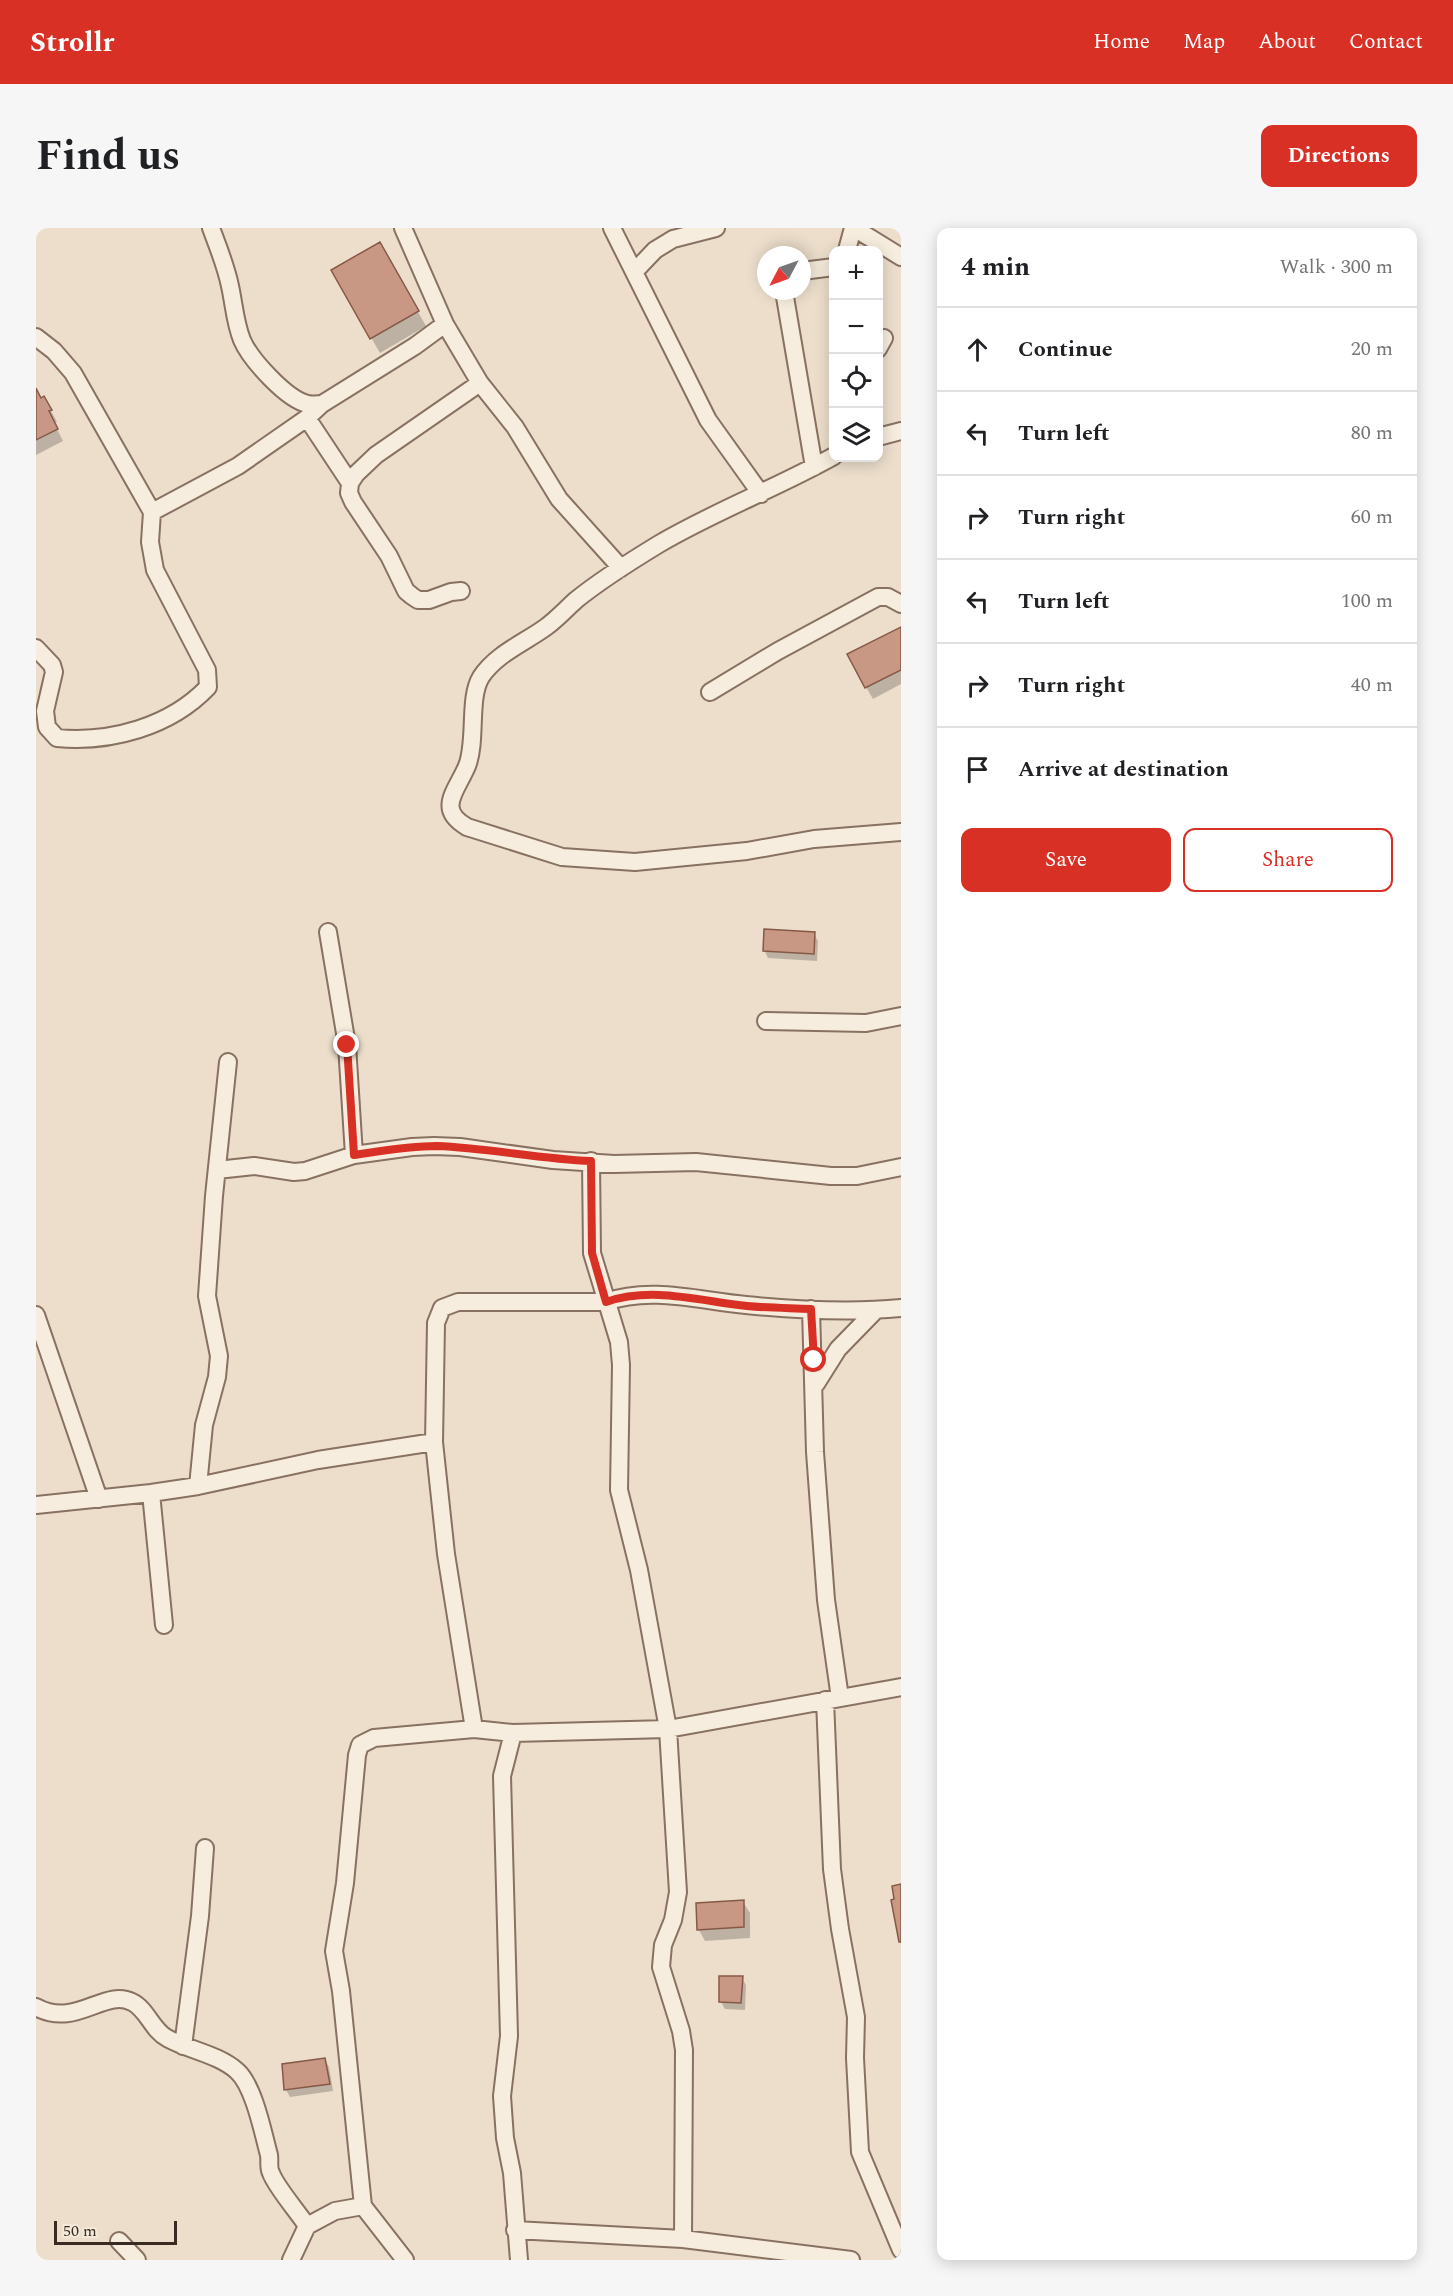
<!DOCTYPE html>
<meta charset="utf-8">
<style>
:root{--surface:#fff;--page:#f6f6f6;--text:#202124;--muted:#757577;--line:#e0e0e0;--accent:#d93025}
body{margin:0;font-family:Spectral,serif;background:var(--page);color:var(--text)}
.controls{position:absolute;right:18px;top:18px;display:grid;overflow:hidden;border-radius:12px;box-shadow:0 3px 15px #0003}
.controls button{width:54px;height:54px;display:grid;place-items:center;padding:0;border:0;border-bottom:2px solid var(--line);background:var(--surface);color:var(--text);font:30px sans-serif}
.compass{position:absolute;left:721px;top:18px;width:54px;height:54px;border-radius:50%;background:var(--surface);box-shadow:0 3px 15px #0003;rotate:229deg}
.scale{position:absolute;left:18px;bottom:15px;width:123px;box-sizing:border-box;padding-left:6px;border:3px solid #3a2b22;border-top:0;font-size:16px;line-height:21px;white-space:nowrap;color:#3a2b22;-webkit-text-stroke:4px #f4eada;paint-order:stroke}
.stop{position:absolute;width:18px;height:18px;margin:-14px;border:4px solid #d93025;border-radius:50%;background:#fff}
.stop.end{background:#d93025;border-color:#fff;box-shadow:0 2px 6px #0008}
.list{margin:0;padding:0;list-style:none}
h2{display:flex;justify-content:space-between;align-items:center;height:78px;margin:0;padding:0 24px;font-size:26px}
h2 small{font-size:20px;font-weight:400;color:var(--muted)}
.list li{display:grid;grid-template-columns:39px 1fr auto;gap:18px;align-items:center;box-sizing:border-box;height:84px;padding:0 24px;border-top:2px solid var(--line)}
.list b{display:block;font-size:22px;white-space:nowrap}
.list em{font-size:20px;font-style:normal;color:var(--muted)}
.actions{display:flex;gap:12px;padding:18px 24px}
.actions a{flex:1;padding:14px 0;border:2px solid var(--accent);border-radius:12px;text-align:center;font-size:21px;color:var(--accent)}
.actions .main{background:var(--accent);color:#fff}
.icon{flex:none;width:33px;height:33px;fill:none;stroke:currentColor;stroke-width:2;stroke-linecap:round;stroke-linejoin:round}
.map{position:relative;flex:none;width:865px;height:2032px;overflow:hidden;border-radius:12px}
header{display:flex;align-items:center;gap:36px;box-sizing:border-box;height:84px;padding:0 30px;background:var(--accent);color:#fff}
header strong{font-size:28px}
nav{display:flex;gap:33px;margin-inline-start:auto;font-size:21px}
.intro{display:flex;align-items:center;justify-content:space-between;box-sizing:border-box;height:144px;padding:0 36px}
h1{margin:0;font-size:42px}
.button{padding:15px 27px;border-radius:12px;background:var(--accent);color:#fff;font-size:21px;font-weight:700}
main{display:flex;gap:36px;padding:0 36px}
aside{flex:1;background:var(--surface);border-radius:12px;box-shadow:0 3px 15px #0003}
.map>svg:first-child{display:block}
.shadow{fill:#0003}
.building{fill:#c89884;stroke:#865947;stroke-width:1.5}
.lines{fill:none;stroke-linecap:round;stroke-linejoin:round}
.minor-casing{stroke:#887160;stroke-width:20}
.minor{stroke:#f7edde;stroke-width:16}
.route{stroke:#d93025;stroke-width:8}
</style>
<header>
<strong>Strollr</strong>
<nav><a>Home</a><a>Map</a><a>About</a><a>Contact</a></nav>
</header>
<div class="intro"><h1>Find us</h1><a class="button">Directions</a></div>
<main>
<div class="map">
<svg width="865" height="2032" viewBox="0 0 865 2032">
<rect width="100%" height="100%" fill="#ecdecb"/>
<path class="shadow" d="M343 16 390 98 344 125 297 43Z
M0 163 14 181 21 194 18 195 27 213 0 227Z
M865 403V456L837 471 830 459Z
M778 706 782 713 781 733 732 730 728 722Z
M707 1674 714 1685V1710L669 1713 663 1702 661 1677Z
M706 1750 710 1757 709 1782 689 1781 685 1774Z
M289 1832 293 1839 297 1863 254 1869 250 1862Z"/>
<path class="building" d="M344 14 383 83 334 111 295 42Z
M0 160 5 170 8 168 16 182 13 183 22 201 0 212Z
M865 399V442L829 460 811 426Z
M728 701 779 704 778 726 727 723Z
M865 1656V1714H863L855 1672 858 1671 856 1658Z
M708 1672V1699L661 1702 660 1675Z
M683 1748H707L705 1775 683 1774Z
M289 1830 294 1856 248 1862 246 1836Z"/>
<g class="lines">
<defs>
<path id="minor" d="M175 0C182 19 190 38 194 58 198 76 199 95 206 112 214 131 251 172 272 176 276 177 282 176 286 176
M367 0 409 96 444 155 479 199 523 271 585 340
M576 0 672 192 725 266
M818 0 865 29
M811 22 817 0
M599 43 619 22 637 11 680 0
M766 43 798 39
M748 63 778 239
M0 109 18 123 37 145 116 284 114 314 119 342 171 442 172 459C134 499 74 515 21 510L11 499 9 483 18 444 16 437 0 420
M842 121 848 110
M271 190 314 255
M842 209 865 203
M798 228C741 260 679 283 623 316 595 333 566 351 540 372 530 381 521 391 510 399 488 415 460 426 445 449 432 470 441 513 431 538 420 564 400 581 431 599L526 629 599 634 711 623 778 611 865 604
M116 284 202 238 271 190 286 176 379 118 409 96
M425 363 415 364 393 372H382L376 368 370 363 353 328 317 274 313 265 314 255 320 246 340 227 444 155
M674 464 742 423 842 369H852L865 376
M292 704 311 817 318 927
M730 793 830 795 865 788
M555 933 556 1025 583 1114 585 1137 583 1262 603 1342 632 1501 642 1664 637 1692 627 1717 625 1739 645 1803 648 1822 647 2011
M181 942 218 938 258 944 269 943 318 927 376 919 398 918 424 919 517 932 578 936 660 934 795 948H821L865 939
M775 1081 779 1224 790 1372 804 1470
M0 1087 63 1271
M780 1156 802 1121 839 1083
M162 1258 168 1197 181 1149 183 1128 171 1068 178 968 192 834
M115 1265 128 1397
M0 1277 115 1265 162 1258 282 1232 398 1214
M789 1472 796 1641 804 1701 820 1789 819 1830 824 1924 865 2022
M438 1501 410 1326 398 1214 400 1095 406 1080 422 1074H570C615 1058 664 1073 710 1077 760 1082 815 1085 865 1080
M477 1505 466 1548 473 1808 466 1868 469 1910 476 1945 483 2032
M0 1779C40 1801 68 1760 96 1774 111 1781 116 1802 131 1810 152 1822 182 1826 201 1843 218 1858 227 1905 233 1927 234 1933 232 1940 235 1945 240 1959 262 1984 271 1998
M147 1818 164 1688 169 1620
M479 2002 647 2011 815 2032
M83 2013 101 2032
M255 2032 271 1998 299 1983 327 1978
M369 2032 327 1978 305 1763 298 1723 309 1655 321 1527 324 1517 338 1510 438 1501 477 1505 632 1501 865 1459"/>
</defs>
<use href="#minor" class="minor-casing"/>
<use href="#minor" class="minor"/>
</g>
<g class="lines">
<path class="route" d="M311 817 318 927C345 923 373 918 401 918 453 920 503 931 555 933L556 1025 570 1074C616 1058 664 1073 711 1078 732 1080 754 1080 775 1081L778 1132"/>
</g>
</svg>
<div class="controls">
<button>+</button>
<button>−</button>
<button><svg class="icon" aria-label="locate" viewBox="0 0 24 24"><circle cx="12" cy="12" r="6"/><path d="M12 2v4M12 18v4M2 12h4M18 12h4"/></svg></button>
<button><svg class="icon" aria-label="layers" viewBox="0 0 24 24"><path d="M12 4l9 5-9 5-9-5zM3 14l9 5 9-5"/></svg></button>
</div>
<svg class="compass" viewBox="-18 -18 36 36"><path d="M0-13l5 13h-10z" fill="#e53935"/><path d="M0 13l5-13h-10z" fill="#757577"/></svg>
<div class="scale">50 m</div>
<div class="stop" style="left:778px;top:1132px"></div>
<div class="stop end" style="left:311px;top:817px"></div>
</div>
<aside>
<h2>4 min<small>Walk · 300 m</small></h2>
<ul class="list">
<li><svg class="icon" aria-label="ahead" viewBox="0 0 24 24"><path d="M12 20V5M6 11l6-6 6 6"/></svg><div><b>Continue</b></div><em>20 m</em></li>
<li><svg class="icon" aria-label="left" viewBox="0 0 24 24"><path d="M17 20v-9H6M10 6l-5 5 5 5"/></svg><div><b>Turn left</b></div><em>80 m</em></li>
<li><svg class="icon" aria-label="right" viewBox="0 0 24 24"><path d="M7 20v-9h11M14 6l5 5-5 5"/></svg><div><b>Turn right</b></div><em>60 m</em></li>
<li><svg class="icon" aria-label="left" viewBox="0 0 24 24"><path d="M17 20v-9H6M10 6l-5 5 5 5"/></svg><div><b>Turn left</b></div><em>100 m</em></li>
<li><svg class="icon" aria-label="right" viewBox="0 0 24 24"><path d="M7 20v-9h11M14 6l5 5-5 5"/></svg><div><b>Turn right</b></div><em>40 m</em></li>
<li><svg class="icon" aria-label="arrive" viewBox="0 0 24 24"><path d="M6 21V4h12l-3 4 3 4H6"/></svg><div><b>Arrive at destination</b></div></li>
</ul>
<div class="actions"><a class="main">Save</a><a>Share</a></div>
</aside>
</main>
